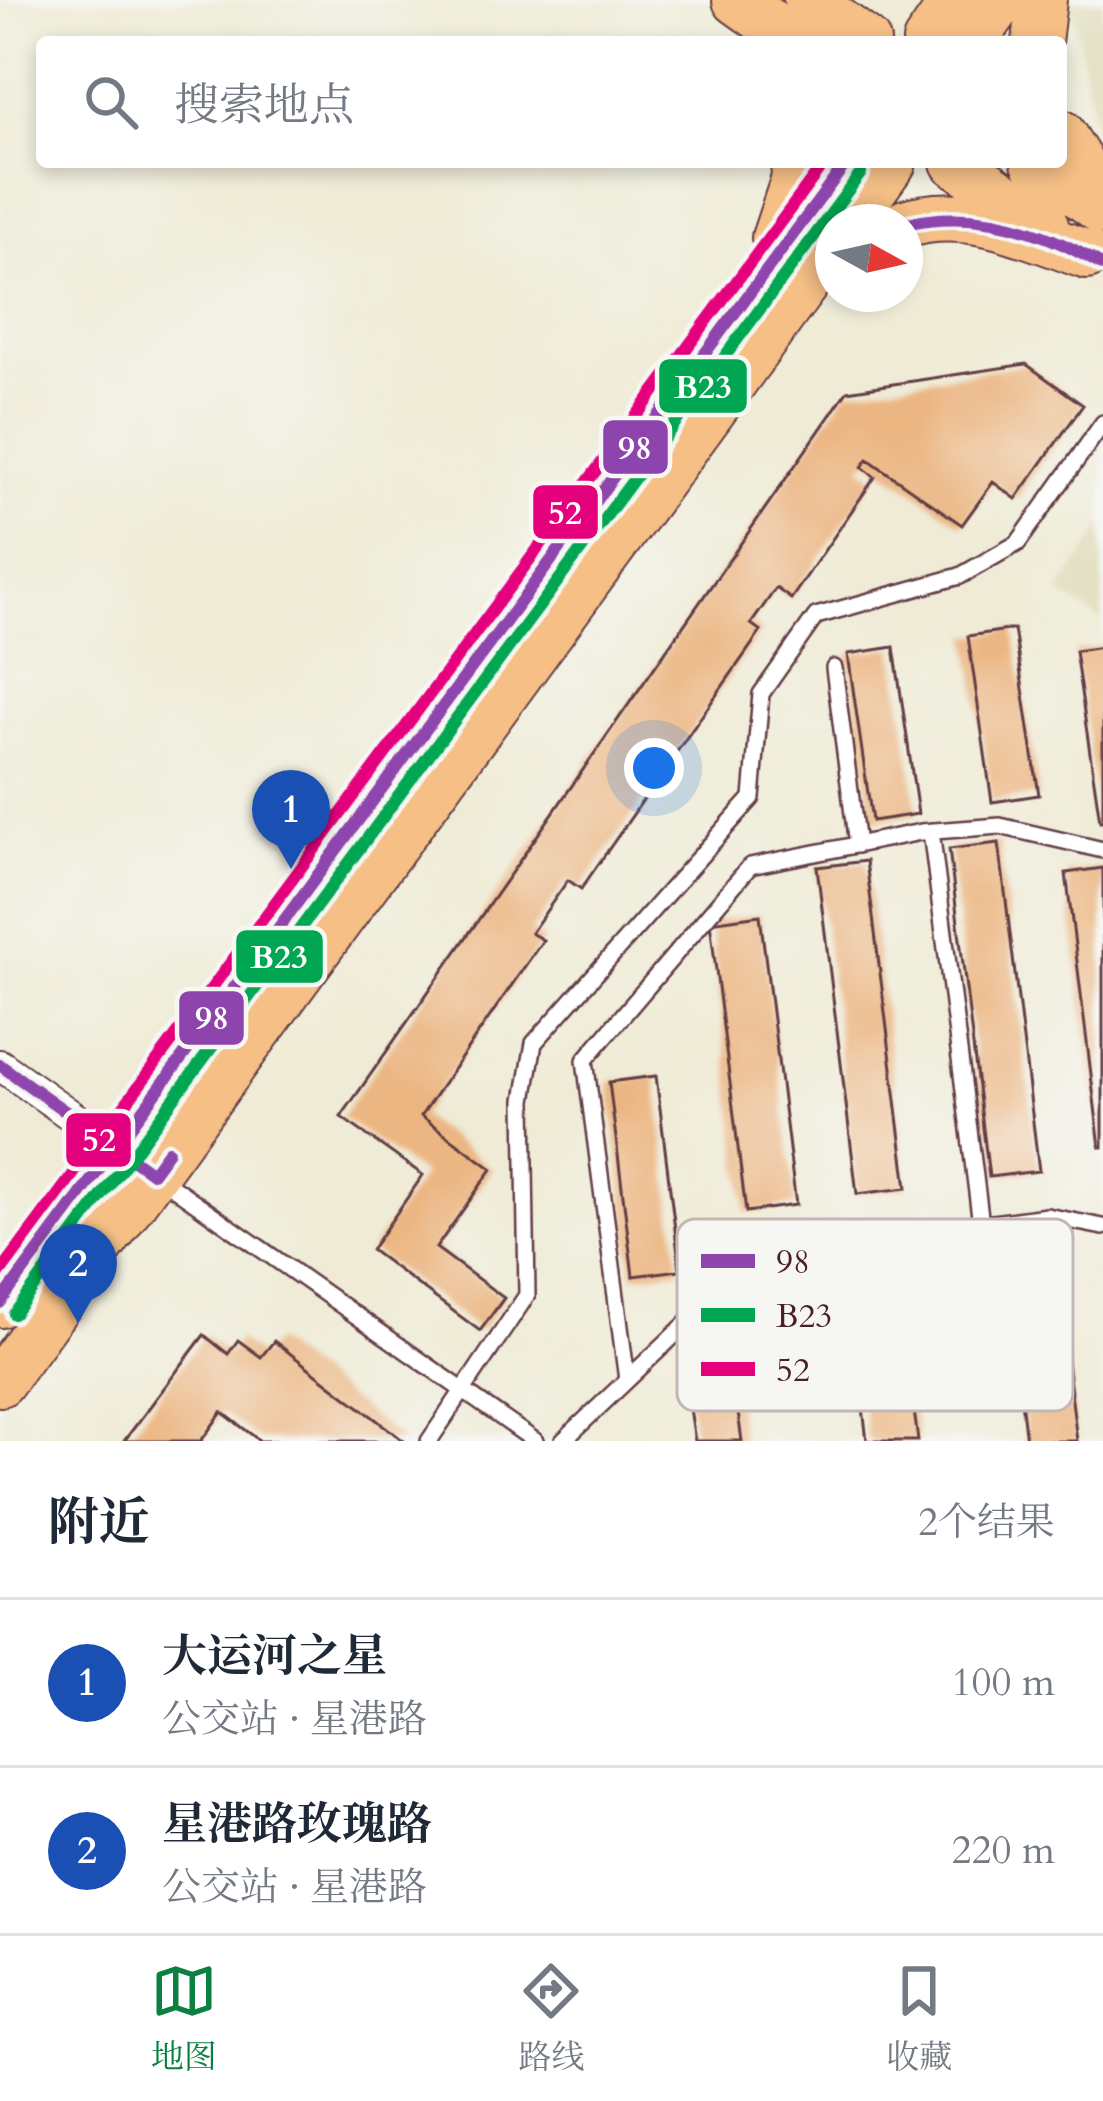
<!DOCTYPE html>
<html lang="zh">
<meta charset="utf-8">
<style>
:root{--surface:#fff;--page:#f6f6f7;--text:#1f2937;--muted:#747a83;--line:#e0e1e3;--accent:#0b8043}
body{margin:0;font-family:Cardo,"Noto Serif SC",serif;background:var(--page);color:var(--text)}
.compass{position:absolute;left:815px;top:204px;width:108px;height:108px;border-radius:50%;background:var(--surface);box-shadow:0 6px 18px #0003;rotate:98deg}
.you{position:absolute;left:654px;top:768px;width:42px;height:42px;margin:-30px;border:9px solid #fff;border-radius:50%;background:#1a73e8;box-shadow:0 0 0 18px #1a73e833}
.badge{display:grid;place-items:center;width:78px;height:78px;border-radius:50%;background:var(--accent);color:#fff;font-size:39px;font-weight:700}
.pin{position:absolute;translate:-50% -99px;filter:drop-shadow(0 3px 6px #0008)}
.pin::after{content:'';position:absolute;top:63px;width:42px;height:36px;background:inherit;clip-path:polygon(0 0,100% 0,50% 100%)}
.list{margin:0;padding:0;list-style:none}
h2{display:flex;justify-content:space-between;align-items:center;height:156px;margin:0;padding:0 48px;font-size:51px}
h2 small{font-size:39px;font-weight:400;color:var(--muted)}
.list li{display:grid;grid-template-columns:78px 1fr auto;gap:36px;align-items:center;box-sizing:border-box;height:168px;padding:0 48px;border-top:3px solid var(--line)}
.list b{display:block;font-size:45px;white-space:nowrap}
.list p{margin:0;font-size:39px;white-space:nowrap;color:var(--muted)}
.list em{font-size:39px;font-style:normal;color:var(--muted)}
.icon{flex:none;width:66px;height:66px;fill:none;stroke:currentColor;stroke-width:2;stroke-linecap:round;stroke-linejoin:round}
.map{position:relative;flex:none;width:1103px;height:1441px;overflow:hidden}
.search{position:absolute;background:var(--surface);box-shadow:0 6px 18px #0003;left:36px;right:36px;top:36px;height:132px;display:flex;align-items:center;gap:30px;box-sizing:border-box;padding:0 42px;border-radius:12px;color:var(--muted);font-size:45px}
.sheet{height:492px;background:var(--surface)}
nav{display:flex;justify-content:space-around;align-items:center;box-sizing:border-box;height:168px;border-top:3px solid var(--line);background:var(--surface);font-size:33px;color:var(--muted)}
nav a{display:grid;justify-items:center;gap:6px}
nav .on{color:var(--accent)}
.map>svg:first-child{display:block}
.built{fill:#e0dcbb}
.building{fill:#ecb682}
.lines{fill:none;stroke-linecap:round;stroke-linejoin:round}
.service-casing{stroke:#633e45;stroke-width:20}
.minor-casing{stroke:#633e45;stroke-width:34}
.primary-casing{stroke:#633e45;stroke-width:52}
.service{stroke:#fff;stroke-width:15}
.minor{stroke:#fff;stroke-width:30}
.primary{stroke:#f5bf86;stroke-width:48}
.bus-1-casing{stroke:#f6f6f2;stroke-width:21}
.bus-2-casing{stroke:#f6f6f2;stroke-width:21}
.bus-3-casing{stroke:#f6f6f2;stroke-width:21}
.bus-1{stroke:#8e44ad;stroke-width:12}
.bus-2{stroke:#00a651;stroke-width:12}
.bus-3{stroke:#e5007d;stroke-width:12}
.key{fill:#f6f6f2;stroke:#c2b6b6;stroke-width:3}
.key-label{font-size:33px;fill:#4a1f2b}
.line-badge{stroke:#f6f6f2;stroke-width:4.5}
.badge-label{font-size:33px;text-anchor:middle;font-weight:bold;fill:#fff}
</style>
<div class="map">
<svg width="1103" height="1441" viewBox="0 0 1103 1441">
<rect width="100%" height="100%" fill="#f6f6f2"/>
<filter id="ink" filterUnits="userSpaceOnUse"><feTurbulence type="fractalNoise" baseFrequency=".00833" numOctaves="2"/><feDisplacementMap in="SourceGraphic" scale="24" xChannelSelector="R" yChannelSelector="G"/><feConvolveMatrix kernelMatrix="1 2 1 2 8 2 1 2 1" color-interpolation-filters="sRGB"/></filter>
<filter id="wash" filterUnits="userSpaceOnUse"><feTurbulence type="fractalNoise" baseFrequency=".004" numOctaves="4" result="noise"/><feDisplacementMap in="SourceGraphic" scale="48" xChannelSelector="R" yChannelSelector="G"/><feGaussianBlur stdDeviation="2.7" result="paint"/><feColorMatrix in="noise" values="0 0 0 0 0 0 0 0 0 0 0 0 0 0 0 0 0 1.4 0 .05"/><feComposite in="paint" operator="in"/></filter>
<g filter="url(#wash)">
<rect width="100%" height="100%" fill="#efebd6"/>
<path class="built" d="M1070 0H1103V137L1096 132Z
M1103 525V622L1059 592Z"/>
<g id="blocks">
<path class="building" d="M1026 364 1083 405 1016 499 993 482 962 525 868 459 862 467 875 477 791 599 776 588 751 624 761 631 581 889 568 880 531 933 543 940 421 1116 492 1169 436 1248 504 1298 480 1331 371 1250 423 1175 341 1117 847 391Z
M1014 629 1039 795 992 802 968 636Z
M894 647 918 814 872 821 848 654Z
M1103 647V821H1100L1075 651Z
M999 843 1039 1171 989 1177 949 849Z
M866 861 907 1188 857 1194 817 867Z
M1103 868V1147H1100L1066 873Z
M760 915 796 1205 746 1212 710 922Z
M656 1076 680 1270 633 1276 609 1082Z
M1058 1288 1077 1441H1026L1008 1295Z
M901 1310 918 1441H867L852 1316Z
M204 1335 228 1354 238 1340 261 1357 274 1341 404 1441H260L222 1412 201 1441H124Z
M729 1349 742 1441H695L682 1356Z"/>
</g>
</g>
<g filter="url(#ink)">
<use href="#blocks" fill-opacity="0" stroke="#633e45" stroke-width="3"/>
<g class="lines">
<defs>
<path id="service" d="M834 668 857 845
M931 831 981 1224
M160 1178 535 1441
M627 1380 585 1060 750 866 921 832 1000 826 1103 850
M429 1441 527 1295 524 1100 534 1043 752 798 761 694 816 616 960 576 1018 543 1103 423
M563 1441 689 1321 859 1240 1047 1216 1103 1227"/>
<path id="minor" d="M0 1065 127 1155"/>
<path id="primary" d="M737 0 796 42
M808 0 866 42
M927 42 956 0
M972 42 1002 0
M1037 42 1042 0
M1061 134 1100 196
M955 162 1044 225
M1036 162 1103 211
M849 222 892 162
M905 224C966 204 1029 234 1087 255
M776 238 796 178 795 162
M0 1303 847 162
M0 1382 833 244"/>
</defs>
<use href="#service" class="service-casing"/>
<use href="#minor" class="minor-casing"/>
<use href="#primary" class="primary-casing"/>
<use href="#service" class="service"/>
<use href="#minor" class="minor"/>
<use href="#primary" class="primary"/>
<defs>
<path id="bus-1" d="M905 224C975 208 1043 229 1103 266
M0 1065 152 1173 168 1151
M0 1303 847 162"/>
<path id="bus-2" d="M14 1314 861 173"/>
<path id="bus-3" d="M0 1273 825 162"/>
</defs>
<use href="#bus-1" class="bus-1-casing"/>
<use href="#bus-2" class="bus-2-casing"/>
<use href="#bus-3" class="bus-3-casing"/>
<use href="#bus-1" class="bus-1"/>
<use href="#bus-2" class="bus-2"/>
<use href="#bus-3" class="bus-3"/>
</g>
</g>
<rect x="677" y="1219" width="396" height="192" rx="18" class="key"/>
<rect x="701" y="1254" width="54" height="14" fill="#8e44ad"/>
<rect x="701" y="1308" width="54" height="14" fill="#00a651"/>
<rect x="701" y="1362" width="54" height="14" fill="#e5007d"/>
<g class="key-label">
<text x="776" y="1273">98</text>
<text x="776" y="1327">B23</text>
<text x="776" y="1381">52</text>
</g>
<g class="line-badge">
<rect x="657" y="357" width="92" height="58" rx="12" fill="#00a651"/>
<rect x="601" y="418" width="69" height="58" rx="12" fill="#8e44ad"/>
<rect x="531" y="483" width="69" height="58" rx="12" fill="#e5007d"/>
<rect x="234" y="928" width="91" height="57" rx="12" fill="#00a651"/>
<rect x="177" y="989" width="69" height="58" rx="12" fill="#8e44ad"/>
<rect x="64" y="1111" width="69" height="58" rx="12" fill="#e5007d"/>
</g>
<g class="badge-label">
<text x="703" y="398">B23</text>
<text x="635" y="459">98</text>
<text x="565" y="524">52</text>
<text x="279" y="968">B23</text>
<text x="212" y="1029">98</text>
<text x="99" y="1151">52</text>
</g>
</svg>
<svg class="compass" viewBox="-18 -18 36 36"><path d="M0-13l5 13h-10z" fill="#e53935"/><path d="M0 13l5-13h-10z" fill="#747a83"/></svg>
<div class="you"></div>
<div class="pin badge" style="left:291px;top:869px;background:#1a4fb4">1</div>
<div class="pin badge" style="left:78px;top:1323px;background:#1a4fb4">2</div>
<div class="search"><svg class="icon" aria-label="search" viewBox="0 0 24 24"><circle cx="10" cy="10" r="6"/><path d="M15 15l6 6"/></svg>搜索地点</div>
</div>
<section class="sheet">
<h2>附近<small>2个结果</small></h2>
<ul class="list">
<li><span class="badge" style="background:#1a4fb4">1</span><div><b>大运河之星</b><p>公交站 · 星港路</p></div><em>100 m</em></li>
<li><span class="badge" style="background:#1a4fb4">2</span><div><b>星港路玫瑰路</b><p>公交站 · 星港路</p></div><em>220 m</em></li>
</ul>
</section>
<nav>
<a class="on"><svg class="icon" aria-label="map" viewBox="0 0 24 24"><path d="M3 6l6-2 6 2 6-2v14l-6 2-6-2-6 2zM9 4v14M15 6v14"/></svg>地图</a>
<a><svg class="icon" aria-label="directions" viewBox="0 0 24 24"><path d="M12 3l9 9-9 9-9-9zM9 14v-3h6M13 9l2 2-2 2"/></svg>路线</a>
<a><svg class="icon" aria-label="saved" viewBox="0 0 24 24"><path d="M7 4h10v16l-5-4-5 4z"/></svg>收藏</a>
</nav>
